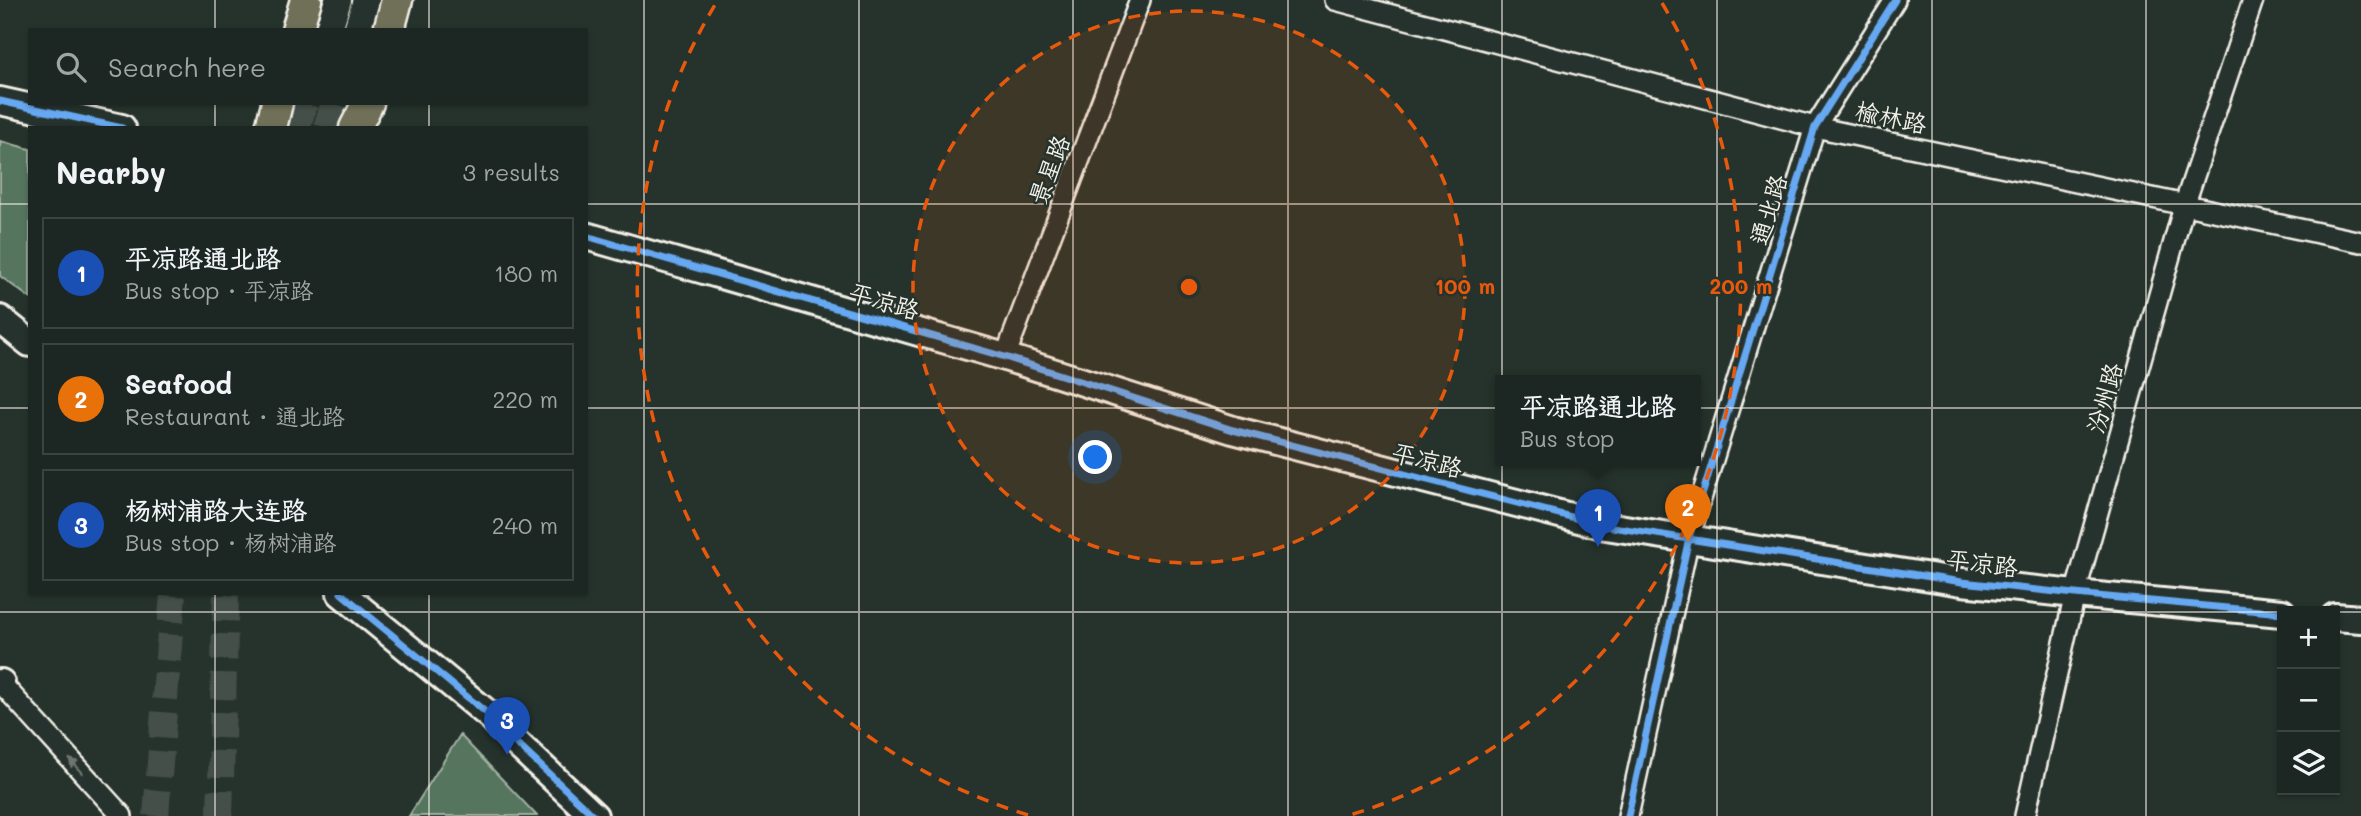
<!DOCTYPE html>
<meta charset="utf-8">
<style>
:root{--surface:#1c2622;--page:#29322f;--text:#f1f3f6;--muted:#a0a5a5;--line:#3a4340;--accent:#d93025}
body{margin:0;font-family:Mali,"LXGW WenKai TC",sans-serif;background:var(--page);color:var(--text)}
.controls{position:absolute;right:21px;bottom:21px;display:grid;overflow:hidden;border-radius:0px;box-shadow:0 2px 5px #0004}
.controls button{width:63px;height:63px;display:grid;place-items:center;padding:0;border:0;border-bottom:2px solid var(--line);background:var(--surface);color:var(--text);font:35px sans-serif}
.you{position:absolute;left:1096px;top:458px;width:24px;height:24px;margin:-18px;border:5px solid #fff;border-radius:50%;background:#1a73e8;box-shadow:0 0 0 10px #1a73e833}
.badge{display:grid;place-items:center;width:46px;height:46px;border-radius:50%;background:var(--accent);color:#fff;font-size:23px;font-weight:700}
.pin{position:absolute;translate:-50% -58px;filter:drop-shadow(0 2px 4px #0008)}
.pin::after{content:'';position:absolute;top:37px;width:24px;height:21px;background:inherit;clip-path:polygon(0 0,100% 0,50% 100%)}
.popup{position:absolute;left:1495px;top:375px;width:206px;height:91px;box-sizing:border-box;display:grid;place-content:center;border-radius:0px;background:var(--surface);filter:drop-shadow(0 2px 5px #0005);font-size:23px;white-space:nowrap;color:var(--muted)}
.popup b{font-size:26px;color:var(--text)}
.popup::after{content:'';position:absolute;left:50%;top:100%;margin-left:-14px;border:14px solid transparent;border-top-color:var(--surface)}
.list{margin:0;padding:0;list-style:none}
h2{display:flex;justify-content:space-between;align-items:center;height:91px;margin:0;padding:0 28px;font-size:30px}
h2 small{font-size:23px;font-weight:400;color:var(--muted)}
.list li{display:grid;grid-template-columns:46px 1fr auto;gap:21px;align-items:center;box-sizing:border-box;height:112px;margin:0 14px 14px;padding:0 14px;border:2px solid var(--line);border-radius:0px}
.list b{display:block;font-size:26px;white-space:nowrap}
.list p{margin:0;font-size:23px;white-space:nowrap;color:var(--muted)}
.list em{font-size:23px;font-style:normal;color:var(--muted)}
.icon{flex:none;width:38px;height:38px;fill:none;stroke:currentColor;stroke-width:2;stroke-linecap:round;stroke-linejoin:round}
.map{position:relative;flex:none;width:2361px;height:816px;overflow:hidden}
.search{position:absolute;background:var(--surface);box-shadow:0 2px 5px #0004;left:28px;top:28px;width:560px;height:77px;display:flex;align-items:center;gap:18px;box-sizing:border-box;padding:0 24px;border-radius:0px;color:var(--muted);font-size:26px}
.panel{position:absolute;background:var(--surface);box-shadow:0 2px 5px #0004;left:28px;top:126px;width:560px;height:469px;border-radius:0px}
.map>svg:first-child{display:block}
.green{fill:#54745e;stroke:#a4b2a3;stroke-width:2}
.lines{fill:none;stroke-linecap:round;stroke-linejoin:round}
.secondary-tunnel{stroke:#455049;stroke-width:26;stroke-dasharray:26 13;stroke-linecap:butt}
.street-casing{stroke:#f4f1e8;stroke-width:24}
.secondary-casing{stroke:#f4f1e8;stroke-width:32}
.primary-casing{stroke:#f4f1e8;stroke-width:35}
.street{stroke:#26332d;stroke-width:19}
.secondary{stroke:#26332d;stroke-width:26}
.primary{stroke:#706f59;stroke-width:30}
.cycleway-casing{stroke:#26332d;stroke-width:11}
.cycleway{stroke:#66a8f1;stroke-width:7}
.oneway{fill:#6e766e}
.grid{fill:none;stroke:#f4f1e8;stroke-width:2;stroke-opacity:0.55}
.ring{fill:none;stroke:#e8590c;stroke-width:3.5;stroke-dasharray:12 9}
.labels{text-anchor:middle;stroke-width:5;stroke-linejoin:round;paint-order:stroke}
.street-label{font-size:24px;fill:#f4f1e8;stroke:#26332d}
.centre{fill:#e8590c;stroke:#26332d;stroke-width:3.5}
.ring-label{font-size:21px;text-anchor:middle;font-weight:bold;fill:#e8590c;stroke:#26332d;stroke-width:5;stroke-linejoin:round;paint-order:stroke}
</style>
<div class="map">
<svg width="2361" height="816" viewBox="0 0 2361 816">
<rect width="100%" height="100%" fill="#26332d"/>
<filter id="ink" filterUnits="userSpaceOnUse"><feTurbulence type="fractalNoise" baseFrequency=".0143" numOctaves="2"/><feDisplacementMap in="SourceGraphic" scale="14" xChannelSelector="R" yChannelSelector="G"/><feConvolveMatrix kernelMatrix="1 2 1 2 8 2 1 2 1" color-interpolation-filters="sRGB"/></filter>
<g filter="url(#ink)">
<path class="green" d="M0 141 30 149V298L0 276Z
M460 735 537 816H409Z"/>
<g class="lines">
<path class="secondary-tunnel" d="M297 128 305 103
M326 128 334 103
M156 816 173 593
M220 816 226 593"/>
<defs>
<path id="street" d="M1335 0 1815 127 2361 242
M1005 357 1140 0
M0 685 1 683 122 816
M1628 816 1689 538 1815 127 1895 0
M2025 816 2075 594 2184 206 2253 0"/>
<path id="secondary" d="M329 29 338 0
M357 30 366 0
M0 101 122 128
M586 236 1005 357 1233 430 1606 526 1962 582 2075 594 2282 613
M0 319 30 343
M341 593 494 719 516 743 594 816
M2335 617 2361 619
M0 683H1"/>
<path id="primary" d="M297 30 306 0
M389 30 397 0
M271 128 277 103
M355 128 368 103"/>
</defs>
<use href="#street" class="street-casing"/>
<use href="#secondary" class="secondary-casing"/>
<use href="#primary" class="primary-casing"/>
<use href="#street" class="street"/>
<use href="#secondary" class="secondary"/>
<use href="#primary" class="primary"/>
<defs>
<path id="cycleway" d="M0 101 122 128
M586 236 1005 357 1233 430 1606 526 1962 582 2075 594 2282 613
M341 593 494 719 516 743 594 816
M1628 816 1689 538 1815 127 1895 0"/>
</defs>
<use href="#cycleway" class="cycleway-casing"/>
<use href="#cycleway" class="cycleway"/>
</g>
<defs><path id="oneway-solid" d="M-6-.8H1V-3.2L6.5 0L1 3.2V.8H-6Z" transform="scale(1.75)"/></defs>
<use class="oneway" href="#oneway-solid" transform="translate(76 766) rotate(-132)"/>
</g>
<path class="grid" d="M215 0V30M429 0V30M644 0V816M859 0V816M1073 0V816M1288 0V816M1502 0V816M1717 0V816M1932 0V816M2146 0V816M215 103V128M429 103V128M0 204H30M586 204H2361M0 408H30M586 408H2361M215 593V816M429 593V816M0 612H2282M2335 612H2361"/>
<circle cx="1189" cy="287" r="276" fill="#e8590c" fill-opacity=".12"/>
<g class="ring">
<circle cx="1189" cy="287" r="276"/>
<path d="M1028 815A552 552 0 0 1 716 3M1662 3A552 552 0 0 1 1350 815"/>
</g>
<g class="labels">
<g class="street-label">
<text transform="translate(1891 118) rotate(12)" y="8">榆林路</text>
<text transform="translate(1050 170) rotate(-69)" y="8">景星路</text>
<text transform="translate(1769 210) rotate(-73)" y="8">通北路</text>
<text transform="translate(884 302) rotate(16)" y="8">平凉路</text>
<text transform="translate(2105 398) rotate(-74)" y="8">汾州路</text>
<text transform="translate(1427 461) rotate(14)" y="8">平凉路</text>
<text transform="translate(1982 564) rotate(7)" y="8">平凉路</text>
</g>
</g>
<circle cx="1189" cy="287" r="10" class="centre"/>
<g class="ring-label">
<text x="1465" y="294">100 m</text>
<text x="1741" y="294">200 m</text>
</g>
</svg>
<div class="controls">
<button>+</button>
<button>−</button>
<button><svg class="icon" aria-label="layers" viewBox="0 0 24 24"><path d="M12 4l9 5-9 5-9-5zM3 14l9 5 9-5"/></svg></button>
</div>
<div class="you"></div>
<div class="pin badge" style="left:1598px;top:547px;background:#1a4fb4">1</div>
<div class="popup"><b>平凉路通北路</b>Bus stop</div>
<div class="pin badge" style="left:1688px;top:542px;background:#e8710a">2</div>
<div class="pin badge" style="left:507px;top:755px;background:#1a4fb4">3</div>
<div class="search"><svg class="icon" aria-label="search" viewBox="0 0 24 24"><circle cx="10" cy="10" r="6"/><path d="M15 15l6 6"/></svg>Search here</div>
<section class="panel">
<h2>Nearby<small>3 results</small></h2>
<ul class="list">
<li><span class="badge" style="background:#1a4fb4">1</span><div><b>平凉路通北路</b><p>Bus stop · 平凉路</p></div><em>180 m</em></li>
<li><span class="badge" style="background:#e8710a">2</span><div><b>Seafood</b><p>Restaurant · 通北路</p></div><em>220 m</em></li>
<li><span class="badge" style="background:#1a4fb4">3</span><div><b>杨树浦路大连路</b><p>Bus stop · 杨树浦路</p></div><em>240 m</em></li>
</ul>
</section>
</div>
